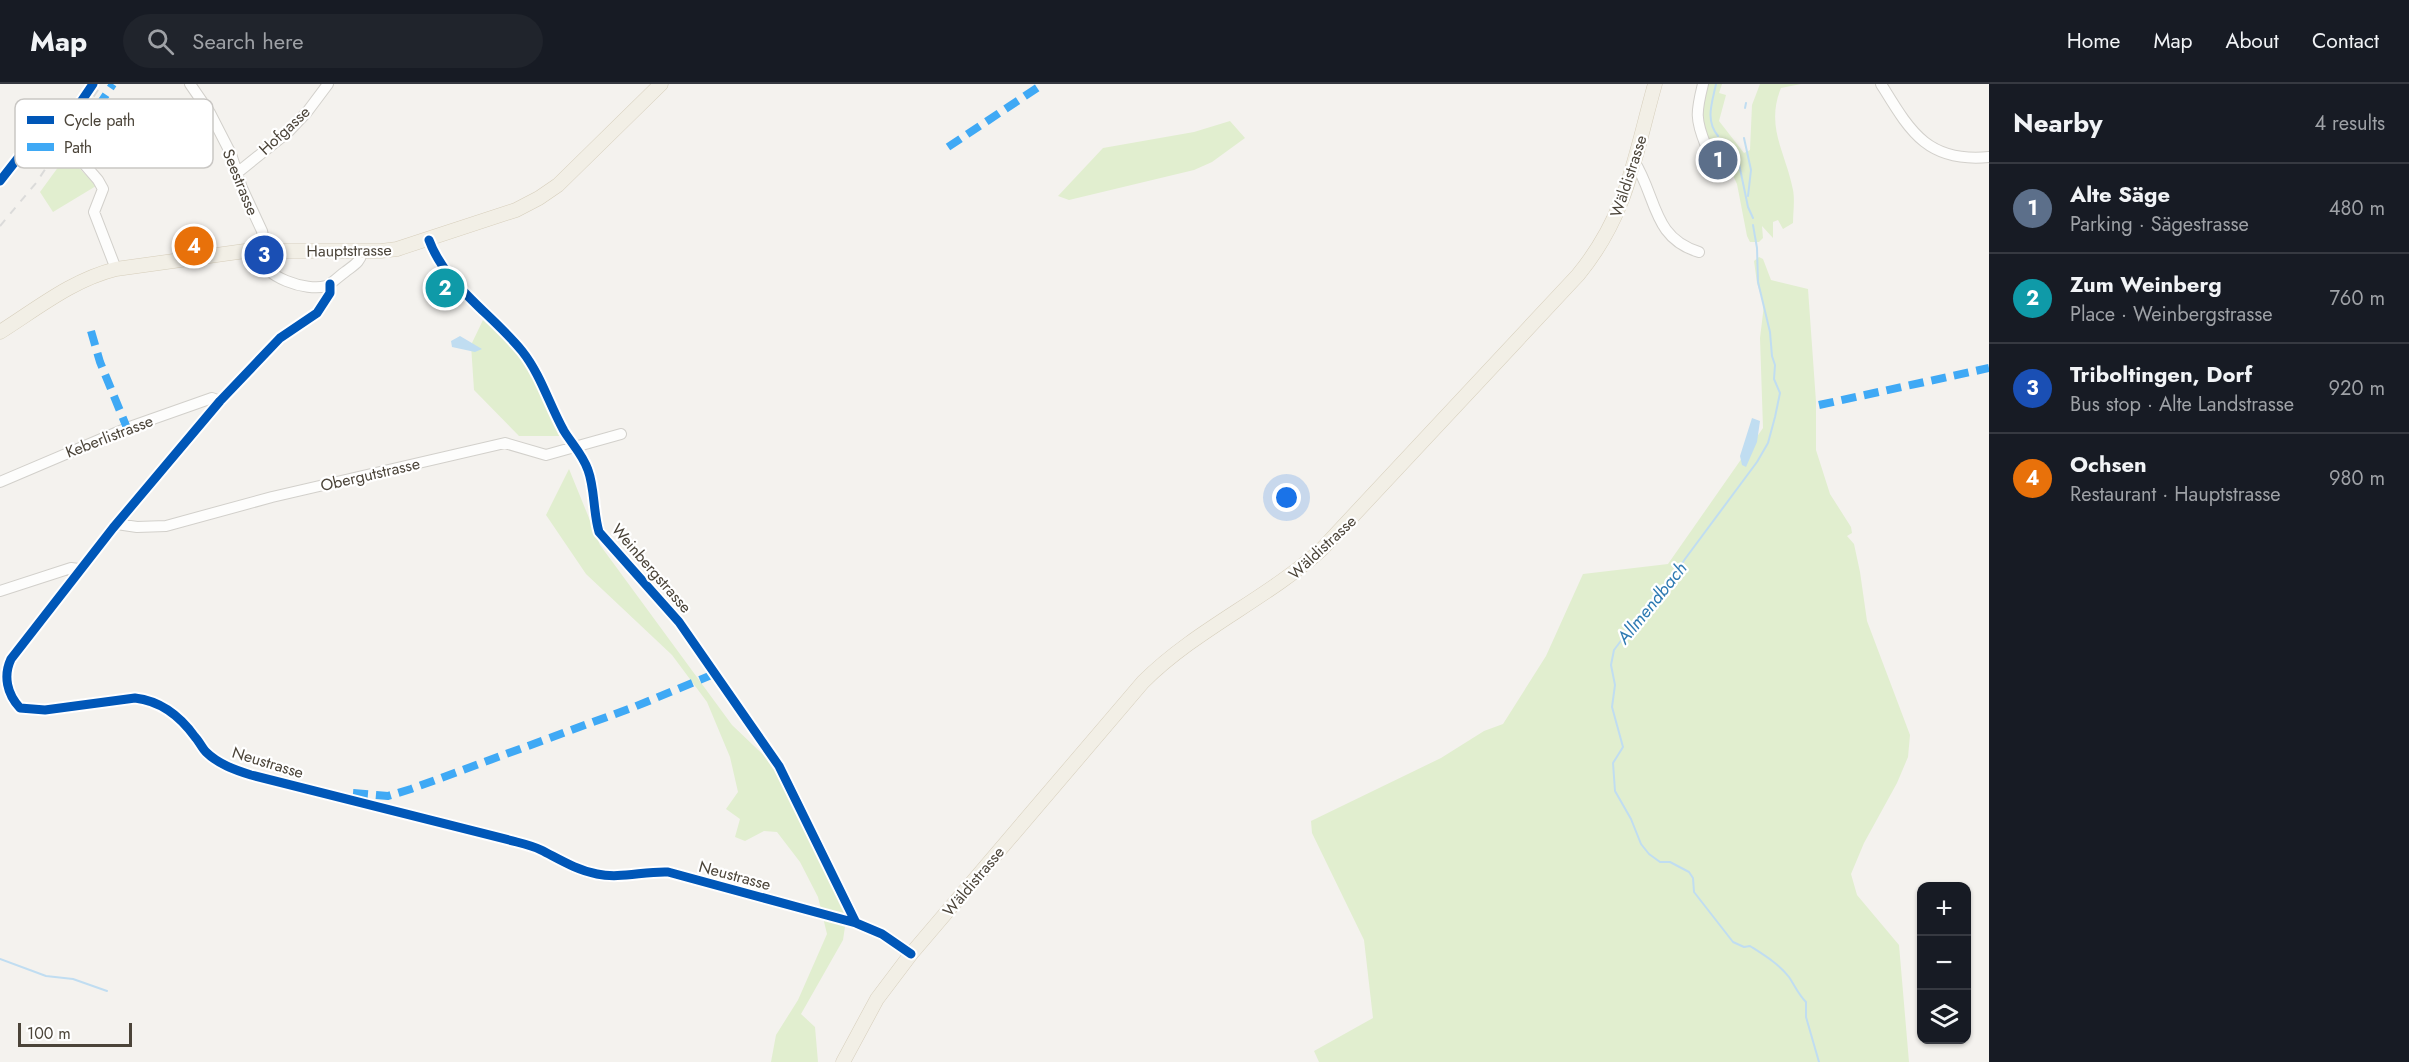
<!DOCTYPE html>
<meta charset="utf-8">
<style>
:root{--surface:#171b24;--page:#20242c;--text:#f1f3f6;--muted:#9ea1a6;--line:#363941;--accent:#868178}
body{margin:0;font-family:Jost,sans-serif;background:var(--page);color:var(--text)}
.controls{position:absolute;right:18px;bottom:18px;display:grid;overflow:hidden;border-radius:12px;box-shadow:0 2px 4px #0004}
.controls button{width:54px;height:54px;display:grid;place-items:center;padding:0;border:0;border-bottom:2px solid var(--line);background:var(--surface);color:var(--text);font:30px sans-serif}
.scale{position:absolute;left:18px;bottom:15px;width:114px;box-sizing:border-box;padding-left:6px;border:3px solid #4b4439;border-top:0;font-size:16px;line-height:21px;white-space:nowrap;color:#4b4439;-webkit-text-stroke:4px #fff;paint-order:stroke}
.you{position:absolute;left:1287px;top:414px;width:21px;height:21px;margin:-15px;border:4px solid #fff;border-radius:50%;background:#1a73e8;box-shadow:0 0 0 9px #1a73e833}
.badge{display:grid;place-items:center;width:39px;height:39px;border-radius:50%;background:var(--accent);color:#fff;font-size:20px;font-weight:700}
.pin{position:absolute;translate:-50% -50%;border:3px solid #fff;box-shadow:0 2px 6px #0006}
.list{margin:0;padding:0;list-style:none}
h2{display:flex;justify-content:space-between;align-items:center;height:78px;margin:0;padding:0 24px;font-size:26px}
h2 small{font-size:20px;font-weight:400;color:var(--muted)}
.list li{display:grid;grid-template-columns:39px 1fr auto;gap:18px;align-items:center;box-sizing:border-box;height:90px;padding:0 24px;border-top:2px solid var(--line)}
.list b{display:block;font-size:22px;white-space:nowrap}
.list p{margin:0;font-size:20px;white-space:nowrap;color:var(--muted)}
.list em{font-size:20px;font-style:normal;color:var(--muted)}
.icon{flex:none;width:33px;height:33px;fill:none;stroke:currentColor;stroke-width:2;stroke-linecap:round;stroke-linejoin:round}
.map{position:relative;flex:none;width:1989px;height:978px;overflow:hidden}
header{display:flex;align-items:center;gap:36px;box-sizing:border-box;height:84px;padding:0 30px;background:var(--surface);border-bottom:2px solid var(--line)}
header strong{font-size:28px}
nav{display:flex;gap:33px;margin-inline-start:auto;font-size:21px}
.search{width:420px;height:54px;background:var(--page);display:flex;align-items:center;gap:15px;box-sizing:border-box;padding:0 21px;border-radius:33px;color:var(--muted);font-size:22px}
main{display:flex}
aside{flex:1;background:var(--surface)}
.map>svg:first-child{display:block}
.green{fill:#e1eecf}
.water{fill:#c0ddf1}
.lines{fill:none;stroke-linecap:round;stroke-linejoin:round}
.stream{stroke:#c0ddf1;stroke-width:2}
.minor-casing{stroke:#d2d0cb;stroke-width:12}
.major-casing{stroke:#d6cebb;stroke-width:15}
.minor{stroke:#fdfdfc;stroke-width:10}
.major{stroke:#f2efe6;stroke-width:14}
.rail{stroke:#dbdbda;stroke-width:2;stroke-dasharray:8 8;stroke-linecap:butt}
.quiet{stroke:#3fa9f5;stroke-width:8;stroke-dasharray:15 8;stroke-linecap:butt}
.cycleway-casing{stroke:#fff;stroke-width:13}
.cycleway{stroke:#0057b8;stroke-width:9}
.labels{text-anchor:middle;stroke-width:4.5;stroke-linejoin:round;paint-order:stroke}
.street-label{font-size:16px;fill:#4b4439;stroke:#fff}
.water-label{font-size:18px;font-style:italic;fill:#2e7ab2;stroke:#fff}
.key{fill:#fff;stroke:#c9c7c4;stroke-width:1.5}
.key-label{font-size:16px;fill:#4b4439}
</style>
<header>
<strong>Map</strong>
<div class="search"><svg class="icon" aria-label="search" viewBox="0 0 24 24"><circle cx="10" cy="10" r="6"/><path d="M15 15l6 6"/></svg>Search here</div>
<nav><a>Home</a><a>Map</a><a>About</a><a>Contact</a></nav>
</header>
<main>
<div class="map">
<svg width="1989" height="978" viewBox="0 0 1989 978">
<rect width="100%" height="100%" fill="#f4f2ee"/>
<path class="green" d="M1707 0H1722L1719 9 1726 11 1719 37 1744 69 1750 66 1752 21 1760 0H1801L1781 4C1765 43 1786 69 1793 106 1795 116 1793 129 1793 139L1783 145 1778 136 1773 138V154L1762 142 1763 154 1759 158H1750L1747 152 1737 100 1729 83H1725L1715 59 1706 56 1701 39Z
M1230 37 1245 54 1212 78 1194 86 1069 116 1058 112 1103 64 1194 48Z
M67 71 96 102 53 128 40 108Z
M1759 173 1763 175 1771 196 1808 205 1816 318V366L1830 410 1851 443 1852 449 1847 452 1854 460 1860 488 1867 537 1910 651 1908 673 1897 699 1864 759 1851 790 1857 811 1899 861 1909 978H1319L1314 967 1373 934 1364 856 1312 749 1311 737 1441 674 1484 647 1503 640 1546 572 1583 490 1668 480 1763 344 1760 254 1764 221 1757 199 1754 177Z
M483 236 511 261 536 293 560 352H519L474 306 471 261Z
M569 385 600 461 732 641 775 682 847 829 843 856 801 930 815 943 818 978H771L776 951 798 916 827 850 818 813 800 778 777 748 764 747 745 757 735 753 740 735 726 725 738 708 730 673 707 618 672 571 586 490 546 431Z"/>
<path class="water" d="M460 252 482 265 475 268 452 263 451 257Z
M1752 334 1760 337 1757 358 1746 383 1742 381 1740 372Z"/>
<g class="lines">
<path class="stream" d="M1716 0C1712 19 1705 36 1718 52
M1745 24 1746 19
M1744 54 1751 86 1748 112
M1724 57 1738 75 1748 123 1753 134
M1753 141 1757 164 1758 198 1770 248 1772 272 1775 281 1774 295 1780 309 1775 333 1768 359 1757 378 1685 475 1651 526 1626 550 1614 566 1611 581 1615 601 1612 623 1623 663 1613 679 1615 707 1631 735 1641 760 1649 770 1660 778H1670L1689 788 1693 794 1694 808 1733 858 1744 863 1750 862C1764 871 1779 880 1789 893 1795 902 1798 910 1806 918V933L1819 978
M0 875 46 892 73 895 107 907"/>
<defs>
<path id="minor" d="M190 0 210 29 231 70 242 104 262 147 265 162 259 171C262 193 307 208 326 202 333 199 339 192 345 188 354 181 361 178 362 167
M1703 0C1696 28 1695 35 1706 62
M1881 0C1910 47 1927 79 1989 73
M1634 77C1657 113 1652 154 1699 168
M85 81 98 96 103 105 94 128 116 185
M237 89 288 48 307 28 328 0
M429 156C446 202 492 230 522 267 541 291 549 320 564 347 572 360 583 371 588 386 595 405 593 428 599 448L679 538 779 682 856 839
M330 200V209L317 229 280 254 220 317 113 444 11 575C3 592 7 610 20 624L45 626 135 614C161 617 180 632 195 653 199 657 202 664 206 668 218 680 235 686 251 691L509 756C520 759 531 761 541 766 559 775 576 786 597 790 620 795 644 787 668 788L856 839 882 850 911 870
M0 398 127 344 212 314 220 317
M117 440 137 443 166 442 272 413 505 359 546 371 621 350
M0 507 71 484 79 485"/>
<path id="major" d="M0 248C38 224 72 196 116 185L245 167H381L397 165 516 126 539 114 558 101 661 0
M843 978 877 915 911 870 1143 598C1196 545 1267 515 1322 465L1578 191C1628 130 1634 74 1655 0"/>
</defs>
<use href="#minor" class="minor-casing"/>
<use href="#major" class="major-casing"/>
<use href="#minor" class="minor"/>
<use href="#major" class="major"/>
<path class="rail" d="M0 142 36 99 102 0"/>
<path class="quiet" d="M948 63 1043 0
M85 81 74 67 73 61 113 0
M91 247 100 278 127 344
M1819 321 1989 284
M353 709 388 712 411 705 634 623 714 590"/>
<defs>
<path id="cycleway" d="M0 97 18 74 70 34 93 0
M429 156C446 202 492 230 522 267 541 291 549 320 564 347 572 360 583 371 588 386 595 405 593 428 599 448L679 538 779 682 856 839
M330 200V209L317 229 280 254 220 317 113 444 11 575C3 592 7 610 20 624L45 626 135 614C161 617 180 632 195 653 199 657 202 664 206 668 218 680 235 686 251 691L509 756C520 759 531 761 541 766 559 775 576 786 597 790 620 795 644 787 668 788L856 839 882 850 911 870"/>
</defs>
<use href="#cycleway" class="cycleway-casing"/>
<use href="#cycleway" class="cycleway"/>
</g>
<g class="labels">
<g class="street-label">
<text transform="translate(284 46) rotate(-43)" y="6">Hofgasse</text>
<text transform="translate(1628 92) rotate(-72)" y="6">Wäldistrasse</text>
<text transform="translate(241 98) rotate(68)" y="6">Seestrasse</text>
<text transform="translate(349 166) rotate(-1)" y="6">Hauptstrasse</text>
<text transform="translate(109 352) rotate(-21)" y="6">Keberlistrasse</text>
<text transform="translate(370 390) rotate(-13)" y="6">Obergutstrasse</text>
<text transform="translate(1322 463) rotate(-43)" y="6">Wäldistrasse</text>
<text transform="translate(652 484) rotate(49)" y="6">Weinbergstrasse</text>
<text transform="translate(268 678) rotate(17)" y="6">Neustrasse</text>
<text transform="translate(735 791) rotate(15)" y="6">Neustrasse</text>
<text transform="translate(973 797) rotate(-50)" y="6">Wäldistrasse</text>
</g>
<g class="water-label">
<text transform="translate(1652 519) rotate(-51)" y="6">Allmendbach</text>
</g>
</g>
<rect x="15" y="15" width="198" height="69" rx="9" class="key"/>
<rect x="27" y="32" width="27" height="8" fill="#0057b8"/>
<rect x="27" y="59" width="27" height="8" fill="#3fa9f5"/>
<g class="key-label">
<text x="64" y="42">Cycle path</text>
<text x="64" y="69">Path</text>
</g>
</svg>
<div class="controls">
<button>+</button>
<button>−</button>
<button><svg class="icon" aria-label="layers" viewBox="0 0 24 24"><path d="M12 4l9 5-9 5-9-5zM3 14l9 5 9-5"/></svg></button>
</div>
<div class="scale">100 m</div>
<div class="you"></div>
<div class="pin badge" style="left:1718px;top:76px;background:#5c6f8a">1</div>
<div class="pin badge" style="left:445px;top:204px;background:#0f9aa8">2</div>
<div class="pin badge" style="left:264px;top:171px;background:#1a4fb4">3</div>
<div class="pin badge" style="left:194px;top:162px;background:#e8710a">4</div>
</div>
<aside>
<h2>Nearby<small>4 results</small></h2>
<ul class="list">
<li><span class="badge" style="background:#5c6f8a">1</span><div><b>Alte Säge</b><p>Parking · Sägestrasse</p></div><em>480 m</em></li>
<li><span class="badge" style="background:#0f9aa8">2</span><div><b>Zum Weinberg</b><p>Place · Weinbergstrasse</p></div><em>760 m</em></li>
<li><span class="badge" style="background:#1a4fb4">3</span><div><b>Triboltingen, Dorf</b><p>Bus stop · Alte Landstrasse</p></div><em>920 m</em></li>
<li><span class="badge" style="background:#e8710a">4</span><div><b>Ochsen</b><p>Restaurant · Hauptstrasse</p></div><em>980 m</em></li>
</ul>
</aside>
</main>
